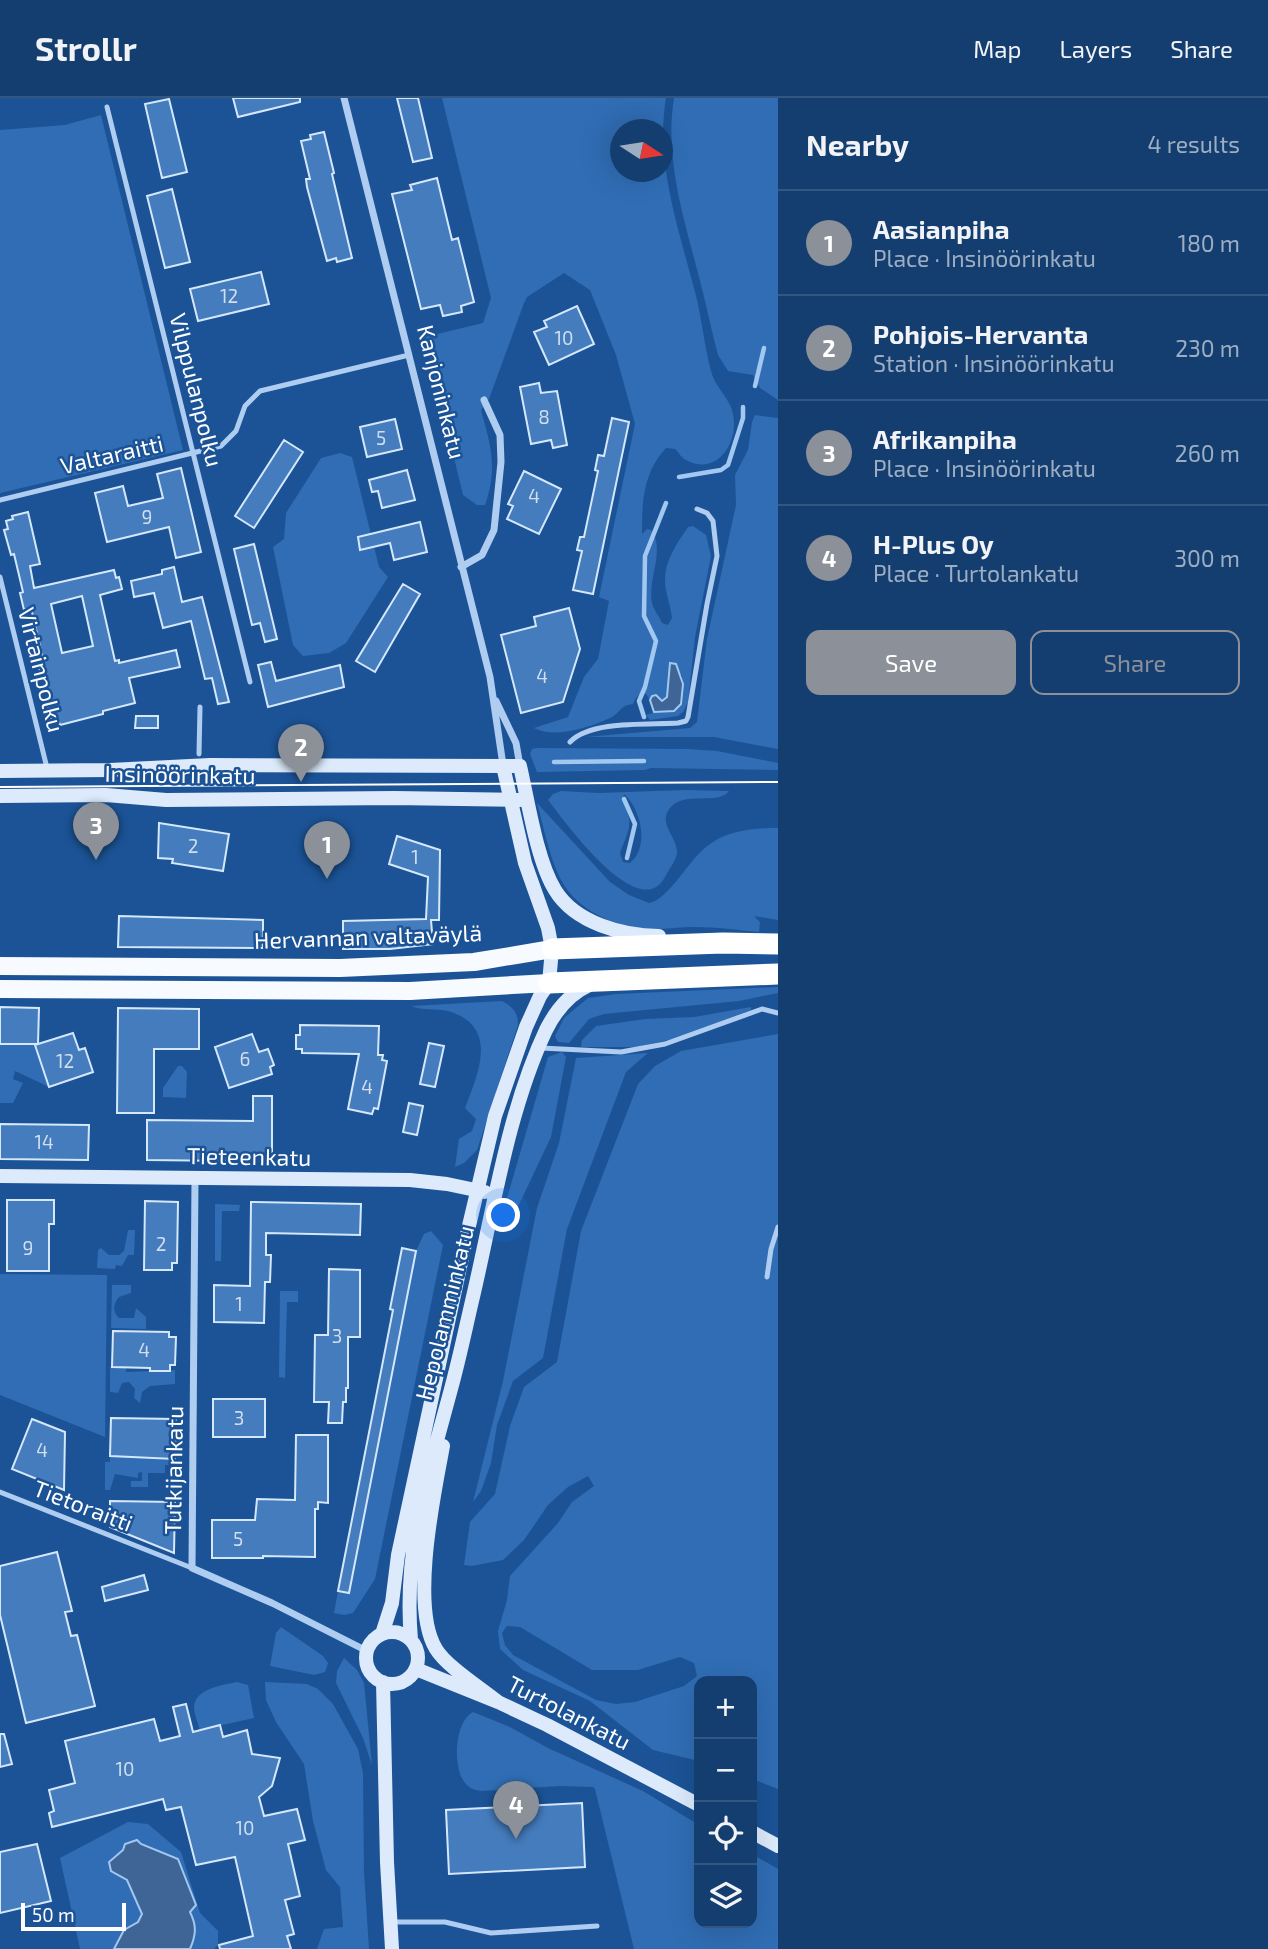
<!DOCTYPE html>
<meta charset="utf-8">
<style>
:root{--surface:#143e70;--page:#1d4575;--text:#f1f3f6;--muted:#9daec3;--line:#335783;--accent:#8c9099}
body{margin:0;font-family:"Exo 2",sans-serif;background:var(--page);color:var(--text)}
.controls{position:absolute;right:21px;bottom:21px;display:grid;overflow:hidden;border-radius:14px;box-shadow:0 7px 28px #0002}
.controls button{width:63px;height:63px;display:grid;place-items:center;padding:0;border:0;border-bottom:2px solid var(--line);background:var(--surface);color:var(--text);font:35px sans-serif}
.compass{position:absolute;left:610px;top:21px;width:63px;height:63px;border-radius:50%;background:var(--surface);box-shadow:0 7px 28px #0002;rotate:102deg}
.scale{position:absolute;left:21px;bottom:18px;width:105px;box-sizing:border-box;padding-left:7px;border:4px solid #fff;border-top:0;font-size:19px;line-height:24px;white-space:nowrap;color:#fff;-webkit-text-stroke:5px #1b5396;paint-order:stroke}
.you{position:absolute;left:504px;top:1118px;width:24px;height:24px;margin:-18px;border:5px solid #fff;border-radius:50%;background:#1a73e8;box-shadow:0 0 0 10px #1a73e833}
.badge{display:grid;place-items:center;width:46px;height:46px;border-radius:50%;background:var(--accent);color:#fff;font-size:23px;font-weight:700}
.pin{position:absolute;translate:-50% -58px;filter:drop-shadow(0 2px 4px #0008)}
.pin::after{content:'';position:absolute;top:37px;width:24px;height:21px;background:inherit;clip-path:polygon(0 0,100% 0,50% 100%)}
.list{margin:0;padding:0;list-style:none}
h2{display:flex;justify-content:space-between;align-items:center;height:91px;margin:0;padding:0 28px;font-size:30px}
h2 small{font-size:23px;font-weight:400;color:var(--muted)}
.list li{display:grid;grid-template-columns:46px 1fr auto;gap:21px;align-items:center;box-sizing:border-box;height:105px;padding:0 28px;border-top:2px solid var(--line)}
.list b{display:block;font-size:26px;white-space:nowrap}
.list p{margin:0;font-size:23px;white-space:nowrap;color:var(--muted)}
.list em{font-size:23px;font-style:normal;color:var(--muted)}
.actions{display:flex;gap:14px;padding:21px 28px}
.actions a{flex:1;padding:16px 0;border:2px solid var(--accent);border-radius:14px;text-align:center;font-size:24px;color:var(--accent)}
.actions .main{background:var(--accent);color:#fff}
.icon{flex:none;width:38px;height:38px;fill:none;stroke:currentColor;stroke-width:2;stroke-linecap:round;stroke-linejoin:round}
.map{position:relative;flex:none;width:778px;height:1851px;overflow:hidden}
header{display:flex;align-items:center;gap:42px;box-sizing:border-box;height:98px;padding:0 35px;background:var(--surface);border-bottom:2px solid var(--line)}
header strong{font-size:33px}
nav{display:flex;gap:38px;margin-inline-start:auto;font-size:24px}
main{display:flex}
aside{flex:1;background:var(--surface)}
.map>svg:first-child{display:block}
.green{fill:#306db4;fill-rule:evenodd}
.water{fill:#3e6596;stroke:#a2c8f1;stroke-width:2}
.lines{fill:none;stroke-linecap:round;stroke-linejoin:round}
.stream{stroke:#a2c8f1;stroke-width:4.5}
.building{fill:#447cbd;stroke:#d5e7fb;stroke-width:2;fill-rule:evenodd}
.lane{stroke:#afcdf0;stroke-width:5}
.street{stroke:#afcdf0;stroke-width:7}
.secondary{stroke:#dceafb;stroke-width:14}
.primary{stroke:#f7faff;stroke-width:18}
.highway{stroke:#fff;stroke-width:21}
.tram{stroke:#fff;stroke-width:2}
.labels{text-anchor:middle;stroke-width:5;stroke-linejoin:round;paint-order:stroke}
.number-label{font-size:19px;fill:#d0deee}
.street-label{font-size:23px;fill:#fff;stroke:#1b5396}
</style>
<header>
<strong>Strollr</strong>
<nav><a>Map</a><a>Layers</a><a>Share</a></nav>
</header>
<main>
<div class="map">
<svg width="778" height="1851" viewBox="0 0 778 1851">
<rect width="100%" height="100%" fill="#1b5396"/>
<path class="green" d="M442 0H666C655 65 679 132 695 194 702 220 704 247 711 273 716 293 735 302 734 326 734 352 713 377 686 362 681 360 679 354 675 351L666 350C643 375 642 404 642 436L647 431 651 432C666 451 647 482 652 505 653 511 659 518 662 525L668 527 672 520C671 511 668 502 666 492 661 468 675 448 688 429L693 428 706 437 711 458 695 539 688 604 683 614 678 618 650 622 646 617 681 606 683 586 682 577 669 569V593L665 602H660L658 599H651L650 602 646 596C640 594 635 600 633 606 618 608 621 615 610 620 590 629 556 641 534 630L568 619 584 579 598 561 609 503 599 499 635 326 616 257 590 192 564 175 527 199 524 205 489 301 481 312C491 349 498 370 485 407H477L463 397 425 239 483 225 491 200ZM620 32H662V74H620Z
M674 0H778V302L760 290 753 277 728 273 718 257C711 231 706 205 699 179 684 121 664 60 674 0Z
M101 17 183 352 0 395V32L65 27Z
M755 317 778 320V651L714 639H586L690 630 697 624 707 541 736 407 735 377 748 352 752 324Z
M340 355 352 359 379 469 388 479 346 545 329 555 303 558 293 547 273 449 284 441 286 415 321 360Z
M537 650 688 651 717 653 778 665V672L651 670 645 672 537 674 530 656 532 651Z
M684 692 729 693C718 708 685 692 670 710 657 726 678 739 677 755 676 763 669 771 665 779 639 827 565 724 548 702L553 696 561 693 598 695ZM624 696C641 711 650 749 630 765L623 764 620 755C624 743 631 732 629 720 627 710 622 705 624 696Z
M537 705 610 784 629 797 649 805C669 802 690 759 710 746 730 732 754 730 778 730V822L754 818 760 824 759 834C738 832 716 829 695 829 679 829 663 832 647 831 615 830 576 811 561 782 549 759 544 730 537 705Z
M778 889V895L739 903 604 916 589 921 569 945 558 944 555 938 564 920 588 900 616 896Z
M502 903C513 909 518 914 518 927L477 1052 464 1065 455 1069 459 1041 472 1033 476 1021 465 1010C478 976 500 928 448 913 436 910 423 913 411 908Z
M751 909V912L673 941 636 949H581L582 942 596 928 645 921 694 919Z
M778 936V1691L752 1681V1583H699V1663L653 1652 590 1603 523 1572 500 1551 498 1533 507 1502 510 1478 558 1425 572 1404 594 1388 588 1378 568 1389 548 1407 524 1442 503 1462 472 1468 464 1467 470 1424 495 1396 510 1328 524 1289 557 1264 581 1133 638 986 655 968 681 953ZM507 1528 520 1529 592 1572H638L680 1559 694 1565 697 1578 684 1588 635 1604 616 1606 596 1602 513 1557 505 1547 502 1535Z
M0 946 35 947 49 989 15 973 13 981 23 985 13 1005H0Z
M562 954 566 959 551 1039 507 1132 498 1131 548 959Z
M648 955 626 974 567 1131 543 1260 513 1283 497 1327 491 1365 481 1393 473 1404 503 1283 537 1110 559 1045 576 960Z
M178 968H182L187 974 186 1000 163 999V990Z
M215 1106 240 1107 239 1113H222L221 1163H215Z
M128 1132H135L134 1157H128L122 1168 116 1167 115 1171 97 1170 98 1152 101 1150 109 1157H119L124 1153Z
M431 1133 443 1147 375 1481 353 1515 344 1517 334 1515 338 1493 349 1494 416 1153 424 1136Z
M0 1176 107 1177 105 1339 0 1297Z
M112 1187H131V1195L119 1199C113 1206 112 1213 119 1220H134L136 1210 146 1219V1231L111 1230Z
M280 1193H298V1204H287L285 1280 279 1279Z
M110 1269 126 1270V1274L175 1272V1286L150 1288 142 1294 140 1305 134 1300 135 1291 129 1284 122 1285 118 1295 110 1294Z
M110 1358 172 1361V1367H165V1375H148V1389H131V1383H142V1374L138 1375V1380L115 1376 110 1392H105V1364H110Z
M281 1529 323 1558 328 1565 325 1574 314 1577 270 1568 276 1535Z
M344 1560 357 1572 364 1585 372 1667 363 1640 336 1585 337 1573Z
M237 1584 248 1587 254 1620 200 1632C198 1625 194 1615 194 1609 195 1590 224 1587 237 1584Z
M265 1584 307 1586 318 1591 333 1606 358 1651 363 1675 364 1774 369 1851H317L324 1831 343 1829 340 1789 326 1772 313 1723 304 1666 276 1624 266 1602Z
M473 1614 510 1629 548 1650 643 1693 699 1727V1825H752V1756L778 1771V1851H634L595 1691 593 1689 560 1688 481 1693C475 1692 470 1691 466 1686 452 1672 454 1624 473 1614Z
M128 1724 148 1726 181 1754 200 1815 218 1833V1847L214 1851H80L60 1760Z"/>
<path class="water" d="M670 565 676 566 683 586 681 606 674 613 654 614 650 602 652 598 656 597 662 603 667 599Z
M137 1742 141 1746 178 1761 196 1807 190 1814C197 1828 196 1837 190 1851H114L124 1832 138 1824 142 1816 127 1782 111 1773 109 1764 123 1752 125 1746Z"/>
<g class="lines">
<path class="stream" d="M755 288 764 250
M679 379 721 372 728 367 743 320V309
M644 619 639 603 645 589 656 543 644 518 645 458 666 405
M554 664 644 663
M624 701 635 726 627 760"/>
</g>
<path class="building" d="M233 0H300V4L238 19Z
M397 0H418L432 60 413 64Z
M169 1 187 74 162 80 145 6Z
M324 34 334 75 332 76 352 160 337 164 336 160 327 163 307 89 306 81H310L301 43 311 41 310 37Z
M437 80 452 142 458 140 474 204 461 208 462 214 443 218 440 207 421 211 392 96 412 92 410 87Z
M172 91 190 164 165 170 147 98Z
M261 174 269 206 198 223 190 191Z
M577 208 594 246 549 267 534 234 547 229 544 223Z
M539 285 541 295 557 293 567 347 553 350 551 342 531 346 520 289Z
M612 320 629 324 593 496 573 492 582 453 577 452 580 439H584L598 373 595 372 598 357 604 358Z
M395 321 402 351 367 359 360 329Z
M284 342 303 354 254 430 235 418Z
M181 370 201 454 176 460 169 429 107 444 95 395 123 388 128 408 163 400 157 376Z
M407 372 415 402 382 410 378 393 372 394 369 382Z
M524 373 561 391 539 436 507 421 513 408 508 406Z
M28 414 40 466 30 468 34 490 114 472 116 480 119 479 122 491 100 497 115 563 119 562V565L176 552 180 569 129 580 135 605 103 613V616L60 627 59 624 52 625 47 606H51L44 576 41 577 37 562 43 561 31 510 24 512 20 495 23 494 14 456 11 457 4 432 8 431 6 423 13 421 12 418ZM82 498 93 548 62 555 51 506Z
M420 424 427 454 394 462 390 445 360 452 358 439Z
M254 446 277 541 265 544 260 525 252 527 234 451Z
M174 469 182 504 202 499 229 604 218 606 212 580 205 581 191 523 163 530 154 495 134 499 131 483 162 476V472Z
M403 486 420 496 375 574 356 563Z
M569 510 580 551 563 604 521 615 501 537 536 528 534 519Z
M271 564 276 583 340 567 344 589 268 609 258 567Z
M136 618H158V630H135Z
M159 725 229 736 223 773 172 765 173 761 158 760Z
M397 738 440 752 439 822H431L433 846 390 851H343V823L426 821 428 779 389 766Z
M119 818 263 822V850L118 849Z
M0 909 39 910 38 946H0Z
M118 910 199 911V951H154V1015H117Z
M300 927 379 928 378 957H383L382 962 387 963 378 1011 374 1010 372 1016 348 1011 359 956 302 955V951H296V937H300Z
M73 935 79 952 85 950 93 974 49 989 35 947Z
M252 936 259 954 268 951 274 967 270 969 272 976 229 990 215 949Z
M429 945 444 948 435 989 420 986Z
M253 998H272V1058H232L231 1063 147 1062V1022L253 1023Z
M409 1005 423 1008 417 1037 403 1034Z
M0 1026 89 1027 88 1062 0 1061Z
M7 1102H54V1126H49V1173H7Z
M145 1103 178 1104 177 1165H172V1172H144Z
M251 1104 361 1106 360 1137 266 1135V1157H271L270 1184H265L264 1225 214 1224V1187L250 1188Z
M402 1150 416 1153 349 1495 338 1493 393 1212 390 1211Z
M329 1171 360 1172V1239H348V1290H346V1304H343L342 1325H328L329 1304H314L315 1237H328Z
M113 1233 169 1234V1239H176L175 1267H170V1273H150V1270L112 1269Z
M213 1301H265V1339H213Z
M111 1320 176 1321 175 1361 110 1358Z
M32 1321 65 1334 64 1392 12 1371Z
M296 1337H328V1405L318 1404V1411H315V1459L263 1458V1460H212V1422H255L257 1401 295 1402Z
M110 1403 175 1404 174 1455 110 1429Z
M57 1454 72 1513 65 1514 71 1538 77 1537 95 1608 26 1625 0 1517V1468Z
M144 1477 148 1492 105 1503 102 1489Z
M186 1606 193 1634 220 1627 223 1639 247 1632 252 1656 280 1660 272 1688 259 1699 264 1718 297 1711 305 1742 288 1746 300 1798 285 1802 294 1836 287 1838 291 1851H220L219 1847 253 1838 235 1759 196 1767 181 1709 166 1712 163 1701 52 1729 49 1715 54 1713 49 1692 75 1685 65 1643 154 1621 160 1643 180 1638 173 1609Z
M0 1636H4L12 1666 0 1669Z
M582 1705 585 1769 449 1776 446 1712Z
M37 1746 51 1803 0 1815V1754Z"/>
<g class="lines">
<path class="lane" d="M107 9 250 584
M0 402 221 348 236 333 245 308 260 293 409 257
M0 479 47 670
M570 644C591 622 649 627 678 625L686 623 688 619 707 506 717 458 713 423 707 415 697 411
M199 656 200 609
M541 950 621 954 665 946 762 911 778 915
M767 1179 771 1151 778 1129
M0 1394 192 1470
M393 1824H445L491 1835 597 1828"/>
<path class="street" d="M344 0 490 579 503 667
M461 469 482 457 494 432 501 364 500 337 484 302
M496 603 516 645 520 668
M195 1081 192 1470 272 1505 367 1553"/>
<path class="secondary" d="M0 673 110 672 210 667 520 668C528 703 537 763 555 792 575 825 623 838 659 838
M0 698 106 697 166 702 394 700 520 702
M0 1078 410 1082 447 1086 485 1094
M443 1348C434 1396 410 1509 436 1551 446 1568 482 1591 498 1604
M366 1560a26 26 0 1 1 52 0a26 26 0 1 1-52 0Z
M382 1536 392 1505 398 1457 468 1132 495 1018 526 929 540 898 549 885 552 851 548 830 525 765 503 668
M411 1542C403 1451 428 1377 451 1291 459 1262 465 1233 472 1203 493 1115 507 1015 546 932 556 912 569 896 589 887
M416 1571 498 1604 547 1627 699 1707
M383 1584 387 1764 392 1851
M752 1734 778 1748"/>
<path class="primary" d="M0 868 340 870 474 864 552 851
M0 891 410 893 549 885"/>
<path class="highway" d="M552 851 723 845 778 846
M549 885 778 876"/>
<path class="tram" d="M0 689 778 684"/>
</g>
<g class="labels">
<g class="number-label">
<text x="229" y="205">12</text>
<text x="564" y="247">10</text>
<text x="544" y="326">8</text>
<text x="381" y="347">5</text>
<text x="534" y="405">4</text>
<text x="147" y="426">9</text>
<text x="542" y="585">4</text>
<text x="193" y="755">2</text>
<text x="415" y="766">1</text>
<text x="245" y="968">6</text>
<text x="65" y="970">12</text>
<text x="367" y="996">4</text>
<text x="44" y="1051">14</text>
<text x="161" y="1153">2</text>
<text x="28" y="1157">9</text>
<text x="239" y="1213">1</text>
<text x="337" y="1245">3</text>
<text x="144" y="1259">4</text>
<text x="239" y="1327">3</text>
<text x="42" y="1359">4</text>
<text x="238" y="1448">5</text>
<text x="125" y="1678">10</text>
<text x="245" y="1737">10</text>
</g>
<g class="street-label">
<text transform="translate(196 292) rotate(76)" y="8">Vilppulanpolku</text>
<text transform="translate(441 294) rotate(76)" y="8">Kanjoninkatu</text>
<text transform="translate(112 357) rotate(-13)" y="8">Valtaraitti</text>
<text transform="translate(41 572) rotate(76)" y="8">Virtainpolku</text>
<text transform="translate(180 677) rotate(1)" y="8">Insinöörinkatu</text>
<text transform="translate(368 839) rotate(-2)" y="8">Hervannan valtaväylä</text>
<text transform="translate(249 1059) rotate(1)" y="8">Tieteenkatu</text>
<text transform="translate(445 1215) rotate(-76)" y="8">Hepolamminkatu</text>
<text transform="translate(174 1372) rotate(-89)" y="8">Tutkijankatu</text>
<text transform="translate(83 1408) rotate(21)" y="8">Tietoraitti</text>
<text transform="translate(569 1615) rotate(27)" y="8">Turtolankatu</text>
</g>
</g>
</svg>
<div class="controls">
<button>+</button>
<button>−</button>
<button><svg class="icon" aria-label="locate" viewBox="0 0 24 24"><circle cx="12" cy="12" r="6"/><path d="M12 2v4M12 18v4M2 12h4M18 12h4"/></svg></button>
<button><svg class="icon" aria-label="layers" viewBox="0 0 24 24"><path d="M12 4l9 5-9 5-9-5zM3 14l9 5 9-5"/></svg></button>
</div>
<svg class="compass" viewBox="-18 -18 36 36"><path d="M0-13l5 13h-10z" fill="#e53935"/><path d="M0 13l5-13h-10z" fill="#9daec3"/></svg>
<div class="scale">50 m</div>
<div class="you"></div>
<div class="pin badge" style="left:327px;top:781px">1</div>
<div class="pin badge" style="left:301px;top:684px">2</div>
<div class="pin badge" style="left:96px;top:762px">3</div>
<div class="pin badge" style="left:516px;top:1741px">4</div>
</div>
<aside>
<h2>Nearby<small>4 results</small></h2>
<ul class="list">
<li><span class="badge">1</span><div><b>Aasianpiha</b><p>Place · Insinöörinkatu</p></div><em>180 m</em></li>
<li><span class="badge">2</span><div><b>Pohjois-Hervanta</b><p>Station · Insinöörinkatu</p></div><em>230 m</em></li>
<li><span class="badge">3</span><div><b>Afrikanpiha</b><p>Place · Insinöörinkatu</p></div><em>260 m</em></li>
<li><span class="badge">4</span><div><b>H-Plus Oy</b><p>Place · Turtolankatu</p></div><em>300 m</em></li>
</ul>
<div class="actions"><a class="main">Save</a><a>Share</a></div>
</aside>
</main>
